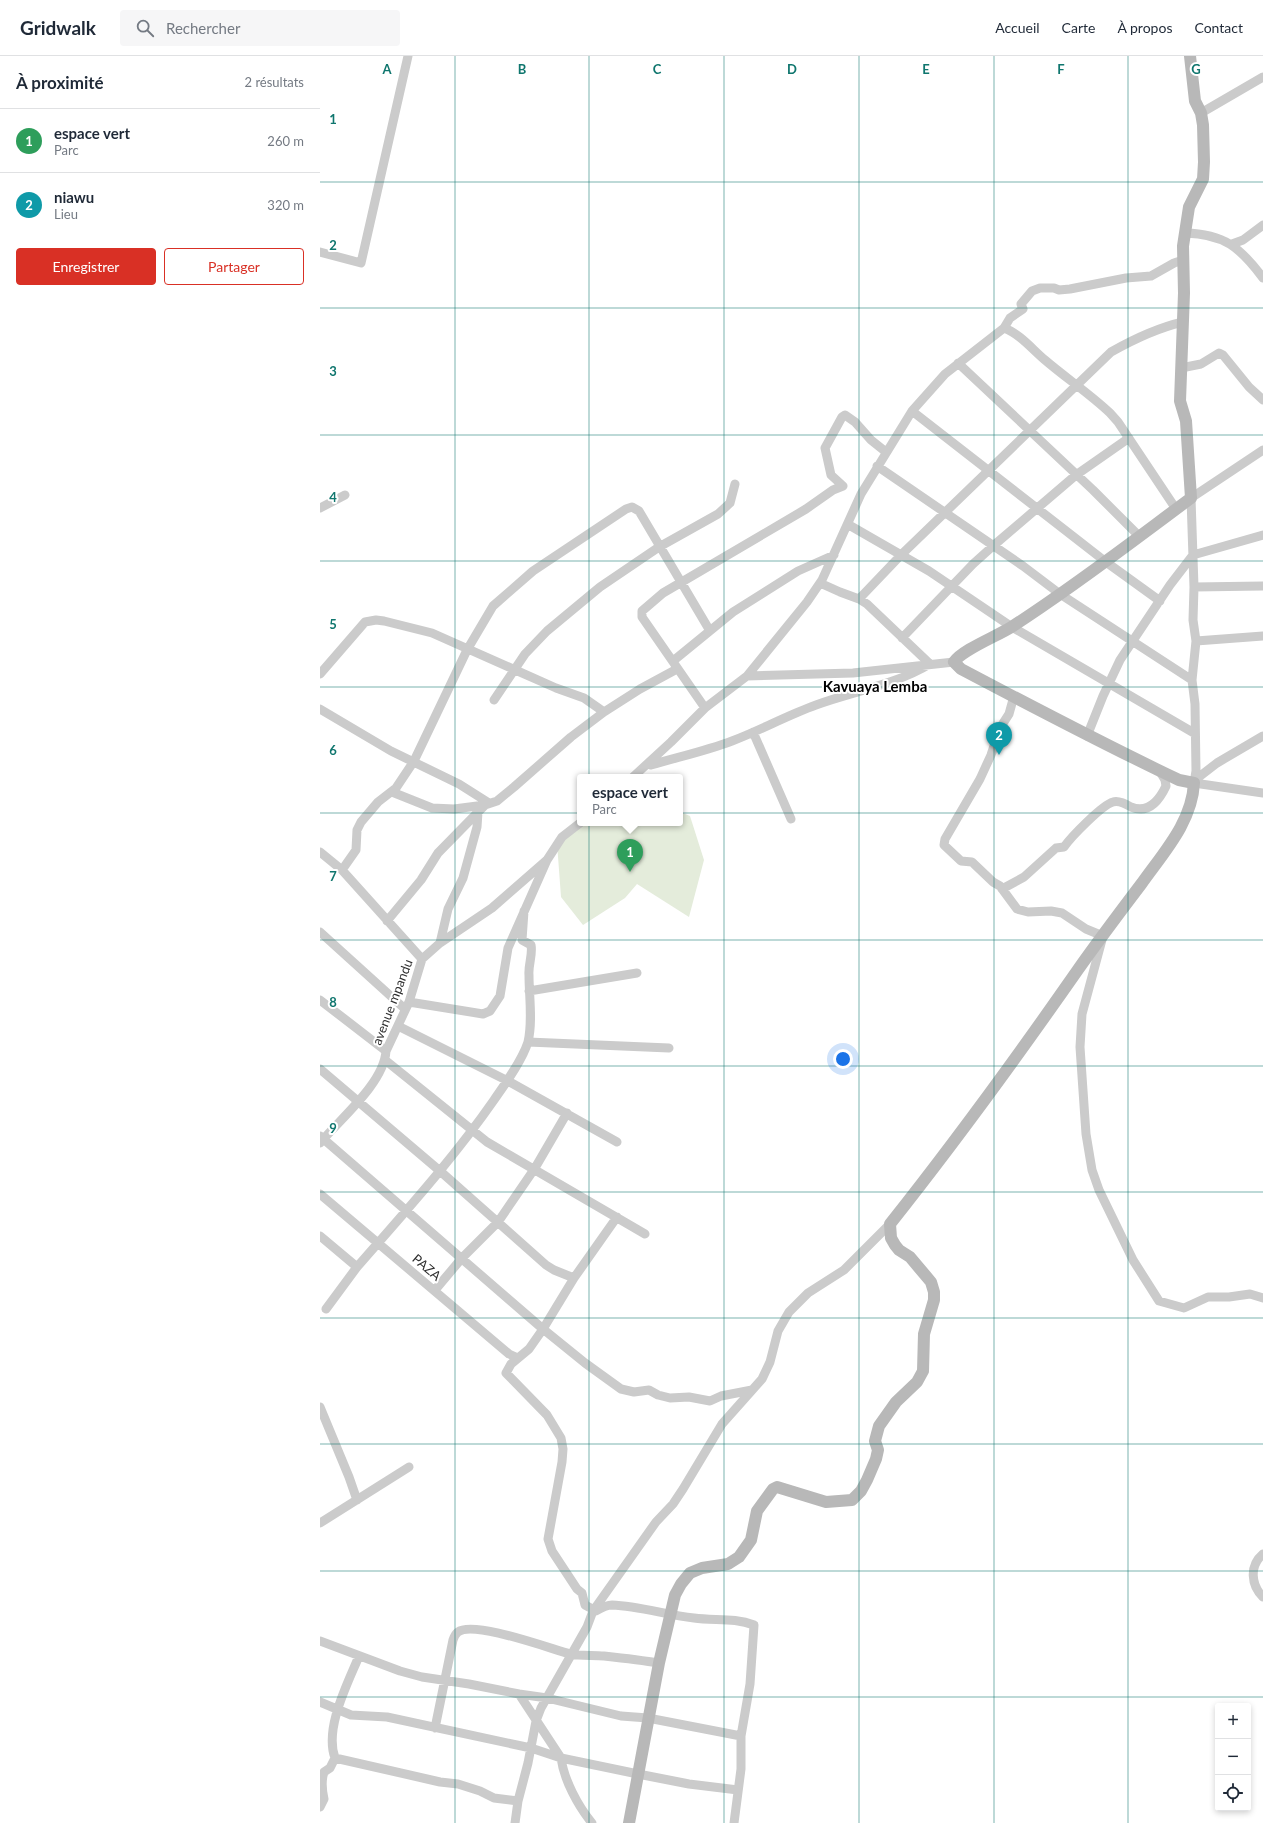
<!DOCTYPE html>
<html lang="fr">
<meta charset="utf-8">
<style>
:root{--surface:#fff;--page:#f6f6f7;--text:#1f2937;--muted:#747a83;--line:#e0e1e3;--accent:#d93025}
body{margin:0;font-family:Lato,sans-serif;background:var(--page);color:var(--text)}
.controls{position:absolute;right:12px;bottom:12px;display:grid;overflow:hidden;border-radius:4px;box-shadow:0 2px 6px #0003}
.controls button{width:36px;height:36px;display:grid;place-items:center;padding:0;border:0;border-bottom:1px solid var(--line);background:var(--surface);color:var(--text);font:20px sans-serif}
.you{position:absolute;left:523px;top:1003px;width:14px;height:14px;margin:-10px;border:3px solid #fff;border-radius:50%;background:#1a73e8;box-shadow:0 0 0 6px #1a73e833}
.badge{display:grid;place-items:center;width:26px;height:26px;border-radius:50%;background:var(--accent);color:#fff;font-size:13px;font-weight:700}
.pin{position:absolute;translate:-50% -33px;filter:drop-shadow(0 1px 2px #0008)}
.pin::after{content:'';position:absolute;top:21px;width:14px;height:12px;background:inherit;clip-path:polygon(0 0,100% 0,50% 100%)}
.popup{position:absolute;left:257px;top:718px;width:106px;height:52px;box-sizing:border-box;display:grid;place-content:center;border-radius:4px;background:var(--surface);filter:drop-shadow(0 1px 3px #0005);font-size:13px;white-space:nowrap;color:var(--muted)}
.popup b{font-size:15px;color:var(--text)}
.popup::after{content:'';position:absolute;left:50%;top:100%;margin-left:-8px;border:8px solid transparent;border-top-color:var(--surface)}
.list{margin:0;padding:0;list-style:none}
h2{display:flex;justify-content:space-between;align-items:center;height:52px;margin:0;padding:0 16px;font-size:17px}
h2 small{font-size:13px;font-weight:400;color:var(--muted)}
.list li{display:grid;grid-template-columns:26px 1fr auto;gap:12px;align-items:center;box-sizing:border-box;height:64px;padding:0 16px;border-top:1px solid var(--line)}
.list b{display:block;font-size:15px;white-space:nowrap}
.list p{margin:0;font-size:13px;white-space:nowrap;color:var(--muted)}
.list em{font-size:13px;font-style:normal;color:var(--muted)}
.actions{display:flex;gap:8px;padding:12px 16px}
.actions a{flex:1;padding:9px 0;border:1px solid var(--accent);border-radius:4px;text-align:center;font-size:14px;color:var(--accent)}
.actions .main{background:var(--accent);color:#fff}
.icon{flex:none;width:22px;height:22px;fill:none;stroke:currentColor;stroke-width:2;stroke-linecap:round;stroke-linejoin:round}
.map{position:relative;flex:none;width:943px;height:1767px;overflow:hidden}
header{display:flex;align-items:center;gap:24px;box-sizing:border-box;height:56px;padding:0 20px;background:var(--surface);border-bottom:1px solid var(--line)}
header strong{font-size:19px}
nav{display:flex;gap:22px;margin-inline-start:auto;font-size:14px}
.search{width:280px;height:36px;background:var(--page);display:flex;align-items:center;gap:10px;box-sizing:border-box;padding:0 14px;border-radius:4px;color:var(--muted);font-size:15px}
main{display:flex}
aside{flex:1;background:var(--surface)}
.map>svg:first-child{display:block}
.green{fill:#e4ecdb}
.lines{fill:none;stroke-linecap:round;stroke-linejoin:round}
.street{stroke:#cbcbcb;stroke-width:9}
.secondary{stroke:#b8b8b8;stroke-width:12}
.grid{fill:none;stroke:#0f766e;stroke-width:1;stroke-opacity:0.55}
.labels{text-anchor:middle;stroke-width:4;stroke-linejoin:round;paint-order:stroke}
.street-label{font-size:13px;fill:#2e2e2e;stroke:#fff}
.quarter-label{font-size:15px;font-weight:bold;fill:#000;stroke:#fff}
.grid-label{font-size:13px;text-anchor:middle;font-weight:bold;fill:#0f766e;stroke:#fff;stroke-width:4;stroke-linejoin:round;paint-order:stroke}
</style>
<header>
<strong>Gridwalk</strong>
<div class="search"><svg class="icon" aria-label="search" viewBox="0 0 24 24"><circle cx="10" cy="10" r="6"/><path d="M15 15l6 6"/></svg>Rechercher</div>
<nav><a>Accueil</a><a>Carte</a><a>À propos</a><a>Contact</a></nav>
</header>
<main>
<aside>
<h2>À proximité<small>2 résultats</small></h2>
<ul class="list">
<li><span class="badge" style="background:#2e9e5b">1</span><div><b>espace vert</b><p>Parc</p></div><em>260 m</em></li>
<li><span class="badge" style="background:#0f9aa8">2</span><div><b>niawu</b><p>Lieu</p></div><em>320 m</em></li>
</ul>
<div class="actions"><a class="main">Enregistrer</a><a>Partager</a></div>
</aside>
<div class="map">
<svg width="943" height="1767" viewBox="0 0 943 1767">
<rect width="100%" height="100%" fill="#fff"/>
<path class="green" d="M360 756 370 760 384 804 369 861 317 828 305 842 263 869 241 841 237 787 261 767H360Z"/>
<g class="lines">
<path class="street" d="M881 57 943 21
M865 177C904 178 920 191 943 222
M912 188 923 184 943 169
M0 196 41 207 88 0
M684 272 690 262 703 253 701 248 712 235 720 232H734L739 234 750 233 806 222 831 220 854 207 863 204
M638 307 773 434 819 480
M861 312 881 308 899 297 903 299 929 331 943 344
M592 355 786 506 840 545
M943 394 871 442 874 531 873 564 876 585 872 624 875 648 876 715 874 727 943 737
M557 410 703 510 740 538 872 624
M0 452 25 439
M529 469 609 515 692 571 874 677
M874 531 943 530
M539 543 581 499 791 296C814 283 837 272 863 266
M582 582 653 508 673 490 756 419 809 382
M876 585 943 580
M353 605 413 556 478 515 514 499
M0 618 45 566 56 564 64 565 112 577 236 632 264 642 284 656
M427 620 533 617 634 606
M694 640 689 658 680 672 671 699 660 723 625 783 624 789 641 805 652 806 673 826 680 830 697 853 708 856 731 855 742 857 766 873 783 880 762 958 760 991 766 1078 772 1114 779 1134 813 1204 839 1245 864 1252 888 1241H909L930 1238 943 1242
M174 644 205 598 227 575 280 531 339 491 398 458 410 447 415 428
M385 652 322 561V555L343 537 486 453 513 434 523 430 511 419 505 392 522 361 525 359 535 366 551 384 566 396
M0 653 71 695 139 728 169 747
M433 676 471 763
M767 680 783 640 800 604 850 529 873 499 943 479
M331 709C358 701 386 695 412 685 441 674 468 659 496 649 534 635 575 629 610 608L547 548 539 543 520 536 500 527
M313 721 351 686 385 652 427 620 487 546 502 524 541 438 592 355 625 318 684 272C700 278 712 293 725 304 746 322 770 338 790 357L798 366 856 453
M875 724 897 707 943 680
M72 736 112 752 134 753 165 749
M0 796 22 814 102 903
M22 814 36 794 37 774 41 766 58 746 76 732 94 705 147 594 173 550 213 515 306 453 312 451 319 455 390 575
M682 833 704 821 736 792 744 791C751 781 782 749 793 746 799 744 806 748 811 751 828 758 839 745 846 730L845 724 839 714
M67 865 101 824 118 797 165 749 177 745 194 731 251 681 284 656 320 633 357 613
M0 876 85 953
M120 887 128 853 143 822 157 771 158 756
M209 935 317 917
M0 944 66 995
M89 946 163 958 170 955 180 940 188 892 227 804 242 781 260 767
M78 970 188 1025 297 1086
M208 986 349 992
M65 1004 167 1086 325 1178
M0 1013 120 1115 226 1209 234 1214 254 1222
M0 1080 223 1273 265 1307 301 1333 314 1336 329 1334 338 1339 350 1342 369 1341 390 1345 401 1340 432 1334
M0 1087C20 1063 64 1027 66 995L89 946 102 903 120 887 172 852 227 804
M0 1138 189 1298 198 1302
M297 1161 254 1222 223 1273 209 1293 191 1308 186 1317 227 1359 241 1382 243 1393 242 1406 228 1483 232 1495 257 1533 262 1537 265 1549 276 1555C281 1552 286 1549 292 1549 320 1550 346 1559 374 1562 394 1565 414 1561 434 1569L430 1628 421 1680V1713L414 1767
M0 1180 37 1211 6 1253
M37 1211C84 1157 133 1103 174 1044 185 1028 202 1005 208 986 213 965 209 941 209 919 208 909 213 899 211 889L202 884 204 855
M115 1234 142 1202 178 1166 215 1112 247 1057
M0 1351 29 1421 37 1444
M0 1467 89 1411
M943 1498C929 1510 931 1529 943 1541
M0 1585 80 1615 102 1621 149 1628 199 1638 227 1642 301 1660 328 1662 421 1680
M39 1600C28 1627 4 1672 15 1702L120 1726 138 1728 160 1735 174 1742 198 1745
M199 1638 241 1702C244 1724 258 1750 272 1767
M0 1646 31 1659 67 1661 211 1692 241 1702 318 1718 369 1728 418 1734
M115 1672 133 1584C134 1581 135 1578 138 1576 153 1564 231 1593 250 1598 261 1600 273 1599 284 1600 302 1602 320 1604 339 1607
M0 1751 4 1743C2 1734 1 1725 4 1716L10 1712 15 1702
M195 1767 198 1745 208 1707 216 1665 221 1652 267 1571 273 1555 336 1466 353 1448 363 1433 402 1368 442 1323 450 1306 458 1275 469 1256 488 1237 524 1214 570 1168"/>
<path class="secondary" d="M309 1767 339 1607 355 1539 361 1528 370 1517 382 1512 408 1508 419 1501 431 1484 437 1455 453 1433 457 1431 506 1446 532 1444 541 1435 547 1424 556 1403 558 1394 555 1385 559 1370 576 1346 597 1326 603 1315 604 1278 614 1244V1236L611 1226 590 1201 579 1194 575 1189 571 1182 570 1168C635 1086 697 1001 757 915 778 885 800 856 822 827 844 796 872 766 874 727L859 724C785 689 713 651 641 613L634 606C643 593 678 580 693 570 755 530 813 485 871 442L866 365 860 345 864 237 863 190 869 151 883 123 884 106 883 69 881 57 875 45 870 0"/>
</g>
<path class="grid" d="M135 0V1767M269 0V1767M404 0V1767M539 0V1767M674 0V1767M808 0V1767M0 126H943M0 252H943M0 379H943M0 505H943M0 631H943M0 757H943M0 884H943M0 1010H943M0 1136H943M0 1262H943M0 1388H943M0 1515H943M0 1641H943"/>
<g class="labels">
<g class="street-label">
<text transform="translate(72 946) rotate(-69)" y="5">avenue mpandu</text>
<text transform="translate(107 1211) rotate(40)" y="5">PAZA</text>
</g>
<g class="quarter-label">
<text x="555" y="636">Kavuaya Lemba</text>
</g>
</g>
<g class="grid-label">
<text x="67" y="18">A</text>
<text x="202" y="18">B</text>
<text x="337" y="18">C</text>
<text x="472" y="18">D</text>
<text x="606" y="18">E</text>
<text x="741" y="18">F</text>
<text x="876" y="18">G</text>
<text x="13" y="68">1</text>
<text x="13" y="194">2</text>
<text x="13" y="320">3</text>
<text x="13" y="446">4</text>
<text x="13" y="573">5</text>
<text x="13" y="699">6</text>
<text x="13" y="825">7</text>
<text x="13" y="951">8</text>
<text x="13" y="1077">9</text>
</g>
</svg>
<div class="controls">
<button>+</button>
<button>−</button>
<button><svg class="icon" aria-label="locate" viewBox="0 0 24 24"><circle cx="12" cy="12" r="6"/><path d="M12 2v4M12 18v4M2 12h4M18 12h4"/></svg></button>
</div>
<div class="you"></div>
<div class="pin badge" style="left:310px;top:816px;background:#2e9e5b">1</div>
<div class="popup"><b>espace vert</b>Parc</div>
<div class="pin badge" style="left:679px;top:699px;background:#0f9aa8">2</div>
</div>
</main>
